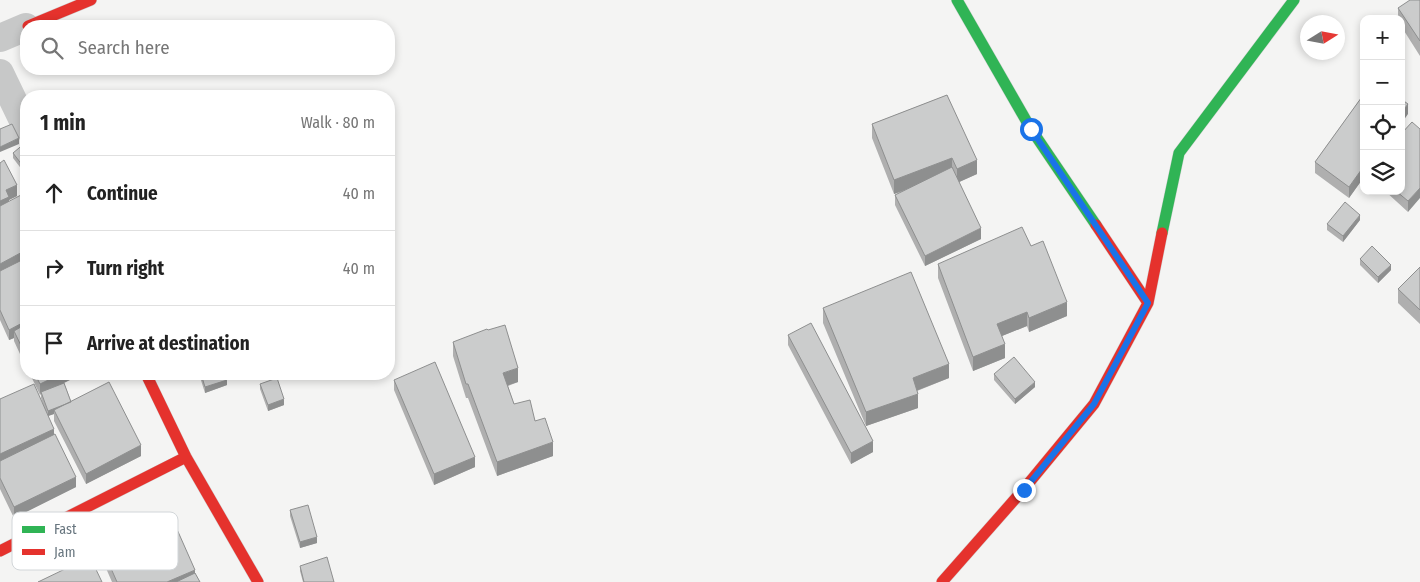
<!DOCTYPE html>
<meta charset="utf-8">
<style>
:root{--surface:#fff;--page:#f2f2f2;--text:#222;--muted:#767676;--line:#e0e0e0}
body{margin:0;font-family:"Fira Sans Condensed",sans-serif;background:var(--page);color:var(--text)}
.controls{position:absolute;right:15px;top:15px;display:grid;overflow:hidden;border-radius:10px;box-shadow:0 2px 8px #0003}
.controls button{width:45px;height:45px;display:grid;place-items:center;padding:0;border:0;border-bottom:1px solid var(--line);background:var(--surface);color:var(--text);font:25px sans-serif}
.compass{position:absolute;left:1300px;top:15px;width:45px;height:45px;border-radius:50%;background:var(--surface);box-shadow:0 2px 8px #0003;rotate:79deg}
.stop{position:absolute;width:15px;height:15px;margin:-11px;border:4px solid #1a73e8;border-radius:50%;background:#fff}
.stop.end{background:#1a73e8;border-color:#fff;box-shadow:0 1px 5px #0008}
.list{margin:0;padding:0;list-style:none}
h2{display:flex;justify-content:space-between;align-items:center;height:65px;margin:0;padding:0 20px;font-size:21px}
h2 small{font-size:16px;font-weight:400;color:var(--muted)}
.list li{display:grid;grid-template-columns:32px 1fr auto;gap:15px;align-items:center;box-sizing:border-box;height:75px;padding:0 20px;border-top:1px solid var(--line)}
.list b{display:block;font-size:19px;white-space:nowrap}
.list em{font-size:16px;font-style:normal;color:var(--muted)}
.icon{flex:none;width:28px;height:28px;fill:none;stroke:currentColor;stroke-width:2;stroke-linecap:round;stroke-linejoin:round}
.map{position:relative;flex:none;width:1420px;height:582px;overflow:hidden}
.search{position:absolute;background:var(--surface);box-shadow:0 2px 8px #0003;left:20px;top:20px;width:375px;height:55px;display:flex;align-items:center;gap:12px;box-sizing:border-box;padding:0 18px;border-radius:20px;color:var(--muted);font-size:19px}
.panel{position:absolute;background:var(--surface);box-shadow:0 2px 8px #0003;left:20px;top:90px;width:375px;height:290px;border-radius:20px}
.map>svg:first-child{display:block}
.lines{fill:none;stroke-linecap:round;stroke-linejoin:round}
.fast-casing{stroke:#d0d1d1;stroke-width:12}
.jam-casing{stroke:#d0d1d1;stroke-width:12}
.street{stroke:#c7c8c8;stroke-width:28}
.fast{stroke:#30b455;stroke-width:11}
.jam{stroke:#e5322d;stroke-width:11}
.wall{fill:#afafaf}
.shaded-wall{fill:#8e8f8f}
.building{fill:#cbcccc;stroke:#8e8f8f}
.route{stroke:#1a73e8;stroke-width:6}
.key{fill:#fff;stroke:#d2d6d9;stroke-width:1}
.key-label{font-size:14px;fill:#68767f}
</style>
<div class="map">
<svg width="1420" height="582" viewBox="0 0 1420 582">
<rect width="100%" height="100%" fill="#f4f4f3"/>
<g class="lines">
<defs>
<path id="fast" d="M957 0 1031 129 1096 225
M1162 233 1179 153 1294 0"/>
<path id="jam" d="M28 26 91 0
M1096 225 1148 303
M146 374 186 457 258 582
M0 551 186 457
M942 582 1023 490 1094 404 1148 303 1162 233"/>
</defs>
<use href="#fast" class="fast-casing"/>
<use href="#jam" class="jam-casing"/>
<path class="street" d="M0 38 26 27
M0 73 26 127"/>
<use href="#fast" class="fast"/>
<use href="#jam" class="jam"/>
</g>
<path class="wall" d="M1420 0V56L1401 26V19H1398V8Z
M1364 94V177L1349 198 1315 173V162Z
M947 95 977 174 959 182 981 239 925 266 895 205V195L901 192 894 194 872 138V124Z
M1412 122 1408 212 1385 191H1401Z
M26 145V175L13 158V153Z
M0 163 17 196 9 200V201L26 205V367L14 341V338L9 340 0 320Z
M1360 220 1343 242 1327 230V224Z
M1360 259 1391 270 1378 283 1360 265Z
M938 264 1067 316 1029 332 1027 326 1002 336 1005 358 973 371 938 278Z
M1420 267V324L1398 303V289Z
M823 308 949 378 917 391 918 408 866 426 823 323Z
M788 335 873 452 851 464 788 345Z
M453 342 518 382 508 386 514 404 535 421 553 456 497 476 468 398H466L453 356Z
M30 374H82L64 383 71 401 141 456 86 484 54 421V414L48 416 54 435 76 487 14 518 0 489V399L44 408 41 398V394L40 395Z
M199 374H226L227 385 205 393Z
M994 374 1035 387 1015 404 994 380Z
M394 380 475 467 434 485 394 390Z
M260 384 284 405 268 411 260 389Z
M290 510 317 543 300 548 290 516Z
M102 548 195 573 200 582H112L102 559Z
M300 566 334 582H303L300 571Z"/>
<path class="shaded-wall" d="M1408 104V114L1401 124V113Z
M19 138V144L0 152V147Z
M952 158V172L894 194V180Z
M977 160V174L957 183V169Z
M1364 166V177L1349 198V187Z
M17 185V196L9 200V207L0 211V201L6 190Z
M1420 188V198L1408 212V201Z
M1360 215V220L1343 242V236Z
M981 228V239L925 266V256Z
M26 250V261L0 275V264Z
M1391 265V270L1378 283V277Z
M1067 302V316L1029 332V318Z
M1027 312V326L997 338V324Z
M26 321V332L14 331V338L9 340V330Z
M1005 344V358L973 371V357Z
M949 364V378L913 392V378Z
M518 368V382L503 387V373Z
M61 374H82L41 394V392L40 395V384Z
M238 374H245L238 377Z
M227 380V385L205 393V387Z
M1035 382V387L1015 404V399Z
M918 394V408L866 426V412Z
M284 399V405L268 411V405Z
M71 402 54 410V414L48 416V411Z
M54 429V440L0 464V454Z
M873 441V452L851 464V453Z
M553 442V456L497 476V462Z
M141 445V456L86 484V474Z
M475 457V467L434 485V474Z
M76 477V487L14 518V507Z
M317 537V543L300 548V542Z
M195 570V580L191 582H167Z"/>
<path class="building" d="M1410 0H1420V41L1398 8Z
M1364 94V166L1349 187 1315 162Z
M947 95 977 160 957 169 952 158 894 180 872 124Z
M1401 99 1408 104 1401 113Z
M1412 122 1420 129V188L1408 201 1396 191H1401V134Z
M12 124 19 138 0 147V129Z
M25 143 26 145V170L13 153Z
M4 160 17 185 6 190 9 197 0 201V163Z
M952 167 981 228 925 256 895 195Z
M21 195 26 205V250L0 264V206Z
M1345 202 1360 215 1343 236 1327 224Z
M1022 227 1031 246 1043 241 1067 302 1029 318 1027 312 997 324 1005 344 973 357 938 264Z
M1372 246 1391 265 1378 277 1360 259Z
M26 258V321L9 330 0 310V271Z
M1420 267V310L1398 289Z
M911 272 949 364 913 378 918 394 866 412 823 308Z
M811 323 873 441 851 453 788 335Z
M26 324V356L14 331Z
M505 325 518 368 503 373 514 404 530 400 535 421 545 418 553 442 497 462 468 384H466L453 342 487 329 488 330Z
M1014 357 1035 382 1015 399 994 374Z
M435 362 475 457 434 474 394 380Z
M35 374H61L40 384Z
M201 374H226L227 380 205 387Z
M277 378 284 399 268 405 260 384Z
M109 382 141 445 86 474 54 410Z
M64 383 71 402 48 411 41 392Z
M34 384 54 429 0 454V399Z
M55 434 76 477 14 507 0 478V461Z
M308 505 317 537 300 542 290 510Z
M172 518 195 570 167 582H117L102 548Z
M90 557 102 582H38Z
M327 557 334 582H304L300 566Z
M195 573 200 582H176Z"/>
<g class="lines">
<path class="route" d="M1024 490 1094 404 1148 303 1031 129"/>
</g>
<rect x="12" y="512" width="166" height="58" rx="8" class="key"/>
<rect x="22" y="526" width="23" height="7" fill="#30b455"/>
<rect x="22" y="549" width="23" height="6" fill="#e5322d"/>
<g class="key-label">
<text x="54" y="534">Fast</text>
<text x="54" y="557">Jam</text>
</g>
</svg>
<div class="controls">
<button>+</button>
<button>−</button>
<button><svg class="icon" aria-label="locate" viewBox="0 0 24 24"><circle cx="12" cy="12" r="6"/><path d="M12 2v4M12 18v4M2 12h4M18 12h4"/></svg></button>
<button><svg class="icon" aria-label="layers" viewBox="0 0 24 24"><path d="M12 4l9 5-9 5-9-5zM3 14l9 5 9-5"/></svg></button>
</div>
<svg class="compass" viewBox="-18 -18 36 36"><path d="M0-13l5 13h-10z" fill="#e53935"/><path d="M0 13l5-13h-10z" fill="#767676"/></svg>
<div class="stop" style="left:1031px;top:129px"></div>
<div class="stop end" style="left:1024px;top:490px"></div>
<div class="search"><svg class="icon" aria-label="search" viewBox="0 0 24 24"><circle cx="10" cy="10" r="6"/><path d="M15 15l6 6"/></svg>Search here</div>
<section class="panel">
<h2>1 min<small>Walk · 80 m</small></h2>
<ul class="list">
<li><svg class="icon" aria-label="ahead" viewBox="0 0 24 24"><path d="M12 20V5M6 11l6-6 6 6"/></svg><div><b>Continue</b></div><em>40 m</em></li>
<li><svg class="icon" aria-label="right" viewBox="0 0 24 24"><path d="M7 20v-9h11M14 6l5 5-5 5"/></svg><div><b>Turn right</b></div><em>40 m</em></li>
<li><svg class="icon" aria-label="arrive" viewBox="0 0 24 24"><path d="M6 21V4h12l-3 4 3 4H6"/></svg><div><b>Arrive at destination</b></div></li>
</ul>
</section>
</div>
